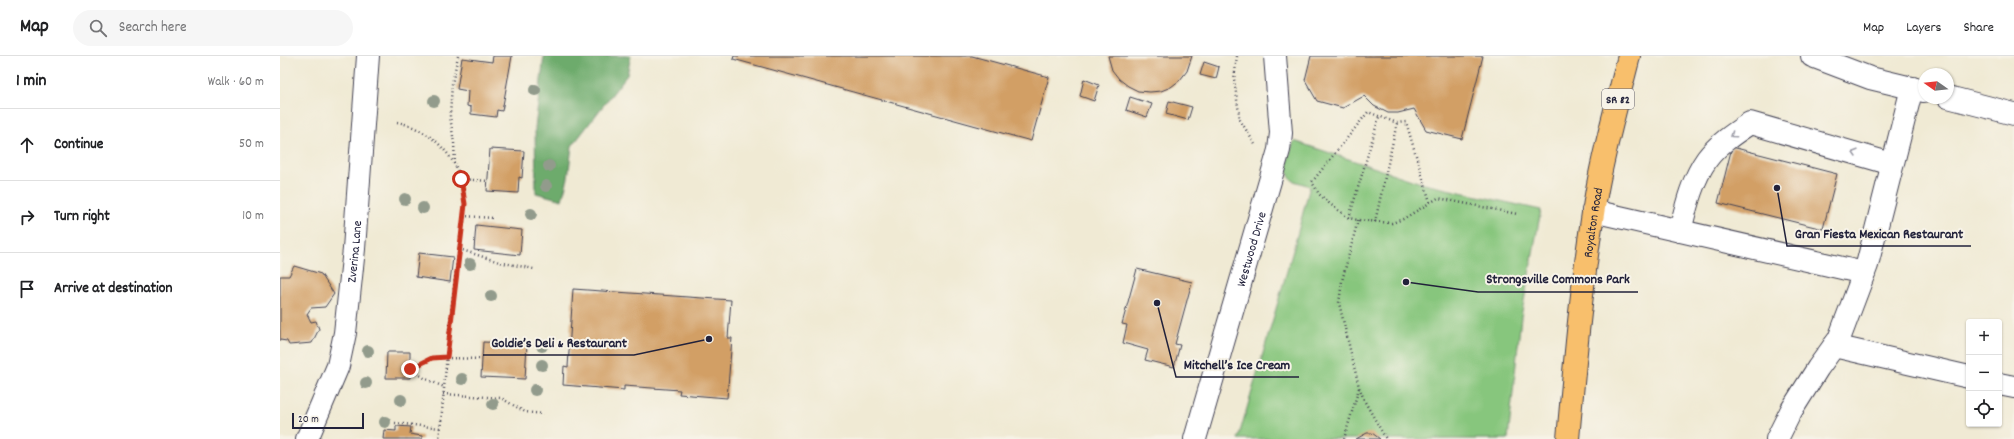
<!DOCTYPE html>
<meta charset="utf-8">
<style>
:root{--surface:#fff;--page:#f6f6f6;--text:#202124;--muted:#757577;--line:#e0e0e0}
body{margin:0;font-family:Dekko,sans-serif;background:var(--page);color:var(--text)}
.controls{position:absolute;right:12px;bottom:12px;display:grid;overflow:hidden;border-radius:4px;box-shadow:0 1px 3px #0004}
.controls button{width:36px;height:36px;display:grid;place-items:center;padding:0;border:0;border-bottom:1px solid var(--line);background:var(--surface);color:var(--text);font:20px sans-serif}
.compass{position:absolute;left:1638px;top:12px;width:36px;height:36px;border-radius:50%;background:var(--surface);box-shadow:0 1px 3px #0004;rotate:284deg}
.scale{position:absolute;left:12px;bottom:10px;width:72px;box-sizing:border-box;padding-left:4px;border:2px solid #22223b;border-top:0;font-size:11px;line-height:14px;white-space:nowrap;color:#22223b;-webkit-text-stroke:3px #f7f3e8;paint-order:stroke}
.stop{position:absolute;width:12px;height:12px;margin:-9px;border:3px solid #c8321e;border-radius:50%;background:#fff}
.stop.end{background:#c8321e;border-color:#fff;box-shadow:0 1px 4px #0008}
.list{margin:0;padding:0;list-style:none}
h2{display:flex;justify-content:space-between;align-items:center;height:52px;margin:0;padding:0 16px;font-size:17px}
h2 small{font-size:13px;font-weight:400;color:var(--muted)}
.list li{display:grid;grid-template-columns:26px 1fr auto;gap:12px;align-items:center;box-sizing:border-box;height:72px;padding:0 16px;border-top:1px solid var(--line)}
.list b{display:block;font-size:15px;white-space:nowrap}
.list em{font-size:13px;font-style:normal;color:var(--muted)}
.icon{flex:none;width:22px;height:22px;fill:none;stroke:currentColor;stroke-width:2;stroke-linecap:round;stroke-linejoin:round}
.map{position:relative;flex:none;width:1734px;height:383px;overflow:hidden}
header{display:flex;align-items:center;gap:24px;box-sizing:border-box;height:56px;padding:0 20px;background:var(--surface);border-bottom:1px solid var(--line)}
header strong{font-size:19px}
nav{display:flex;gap:22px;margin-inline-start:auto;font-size:14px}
.search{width:280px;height:36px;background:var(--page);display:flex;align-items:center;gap:10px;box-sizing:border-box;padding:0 14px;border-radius:22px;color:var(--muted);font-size:15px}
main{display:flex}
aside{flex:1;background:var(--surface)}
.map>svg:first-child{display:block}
.green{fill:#87c67d;stroke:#54745c}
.forest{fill:#6dab6c;stroke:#486654}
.building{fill:#d29f65}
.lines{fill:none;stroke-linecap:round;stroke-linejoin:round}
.minor-casing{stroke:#414052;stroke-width:24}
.major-casing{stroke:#414052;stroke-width:24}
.path{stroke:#414052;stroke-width:2.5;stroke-dasharray:1 3;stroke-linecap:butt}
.minor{stroke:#fff;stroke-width:22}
.major{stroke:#f8bf6c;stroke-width:22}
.tree{fill:#929b8c}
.oneway{stroke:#9c9ca7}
.route{stroke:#c8321e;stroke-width:5}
.labels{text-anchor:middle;stroke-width:4;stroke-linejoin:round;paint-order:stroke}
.shield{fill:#f7f3e8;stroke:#62616f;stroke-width:1}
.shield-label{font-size:12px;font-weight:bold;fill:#22223b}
.street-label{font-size:13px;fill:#22223b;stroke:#f7f3e8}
.leader{fill:none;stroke:#22223b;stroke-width:1.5}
.callout-dot{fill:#22223b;stroke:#f7f3e8;stroke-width:1.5}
.callout-label{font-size:14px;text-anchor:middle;font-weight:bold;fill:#22223b;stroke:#f7f3e8;stroke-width:4;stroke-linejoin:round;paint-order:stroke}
</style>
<header>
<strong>Map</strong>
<div class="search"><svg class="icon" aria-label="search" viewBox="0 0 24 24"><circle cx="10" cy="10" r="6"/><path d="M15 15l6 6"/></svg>Search here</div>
<nav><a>Map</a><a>Layers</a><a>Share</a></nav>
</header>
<main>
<aside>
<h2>1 min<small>Walk · 60 m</small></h2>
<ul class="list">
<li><svg class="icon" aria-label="ahead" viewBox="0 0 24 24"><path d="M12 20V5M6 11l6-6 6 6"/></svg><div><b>Continue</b></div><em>50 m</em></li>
<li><svg class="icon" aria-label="right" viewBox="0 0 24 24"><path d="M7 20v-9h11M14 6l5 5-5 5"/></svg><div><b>Turn right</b></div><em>10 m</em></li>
<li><svg class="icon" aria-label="arrive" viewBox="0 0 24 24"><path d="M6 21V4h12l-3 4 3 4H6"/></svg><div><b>Arrive at destination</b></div></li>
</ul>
</aside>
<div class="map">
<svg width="1734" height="383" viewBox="0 0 1734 383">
<rect width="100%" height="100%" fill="#f7f3e8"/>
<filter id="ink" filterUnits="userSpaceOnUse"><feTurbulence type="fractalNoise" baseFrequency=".025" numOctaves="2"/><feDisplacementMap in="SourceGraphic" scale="8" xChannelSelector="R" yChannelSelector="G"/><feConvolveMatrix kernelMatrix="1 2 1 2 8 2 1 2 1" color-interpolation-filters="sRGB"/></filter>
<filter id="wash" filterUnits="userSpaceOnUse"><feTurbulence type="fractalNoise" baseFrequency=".012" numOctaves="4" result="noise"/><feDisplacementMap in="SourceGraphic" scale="16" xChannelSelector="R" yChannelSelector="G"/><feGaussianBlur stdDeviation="0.9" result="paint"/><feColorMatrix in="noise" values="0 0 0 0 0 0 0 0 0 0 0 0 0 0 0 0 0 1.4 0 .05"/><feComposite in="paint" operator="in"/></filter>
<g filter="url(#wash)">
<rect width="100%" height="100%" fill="#f0ead4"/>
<path class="green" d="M1014 85 1144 128 1261 154 1241 261 1228 383H958L1014 191 1030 130C1025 128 1019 127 1014 125 1001 118 1011 95 1014 85Z"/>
<path class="forest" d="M264 0H351L347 19 292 90 288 122 282 144 256 137 255 72Z"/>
<g id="blocks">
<path class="building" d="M213 0H232L222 55 217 54 216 61 191 58V51L187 50 188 35 177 33 182 2 212 6Z
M454 0H692L769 21 751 85 453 3Z
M828 0H912L907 15 900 24 891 31 881 35 870 36 858 35 848 30 839 23 832 14Z
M1031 0H1203L1182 83 1146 74 1134 53 1118 57H1108L1094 50 1084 40 1063 52 1037 45 1025 24Z
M924 6 939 11 936 23 920 19Z
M804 23 819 29 814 45 800 40Z
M850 41 872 48 867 61 846 54Z
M889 45 912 51 908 64 886 58Z
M1452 91 1557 118 1543 173 1438 147Z
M210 93 244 95 242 122 239 121 238 137 207 135Z
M196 169 242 174 240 199 194 194Z
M139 197 173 201 170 226 136 221Z
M14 210 41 218 54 238 45 251 31 252 27 258 31 266 36 265 39 273 32 287 9 289 7 285 0 284V220H9Z
M857 213 912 226 895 288 900 289 894 311 865 304 868 294 843 287 847 269 842 268Z
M293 233 451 244 448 282H452L447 342 399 338 400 334 344 330V334L283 329 284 310 288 311Z
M203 286 247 288 245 323 201 321Z
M107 296H130V322H106Z
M116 370 131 371 130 378 142 380V383H103L104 374 116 375Z
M1087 377H1092L1100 383H1076Z"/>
</g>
</g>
<g filter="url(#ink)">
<use href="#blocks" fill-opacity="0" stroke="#414052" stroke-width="1"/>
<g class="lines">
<defs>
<g id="minor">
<path d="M1532 0 1590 22 1644 35"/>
<path d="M1668 41 1734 58"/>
<path d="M1313 155 1584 217"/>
<path d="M1400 175C1406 151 1412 124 1427 103 1438 88 1455 77 1470 67L1612 108"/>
<path d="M1554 290 1689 321"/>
<path d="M1719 328 1734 331"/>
<path id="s1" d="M27 383 58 310 65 277 74 193 88 0"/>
<path id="s2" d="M915 383 999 94 1001 77 995 0"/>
<path d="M1497 383 1511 355 1538 312 1559 283 1587 209 1632 32"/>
</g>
<g id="major">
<path id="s3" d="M1288 383C1295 303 1302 224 1315 145 1323 96 1337 48 1349 0"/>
</g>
</defs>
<use href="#minor" class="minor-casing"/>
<use href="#major" class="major-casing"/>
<path class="path" d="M957 0 954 23 960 64 976 90
M117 66C147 72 174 96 182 127 188 148 182 172 179 193 176 215 173 237 171 259 166 300 164 342 159 383
M175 108 174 87 170 60 172 28 178 0
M181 123 208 125
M1150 146 1126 66 1117 67 1088 56 1032 126 1039 138 1050 148 1069 162 1078 164 1112 167 1123 163 1158 142 1237 158
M183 160 213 162
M1069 162 1099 61
M1078 164 1062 225 1059 247 1079 331 1085 346 1106 383
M1095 166 1117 67
M179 193 219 206 254 213
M166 302 202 303
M130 313 152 302 167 301
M130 313 146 323 164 331
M163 338 221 342 245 356 263 358
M115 367 160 372
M1064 383 1079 332"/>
<use href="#minor" class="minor"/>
<use href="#major" class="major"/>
</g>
<g class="tree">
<circle cx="255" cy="34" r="6"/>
<circle cx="154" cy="45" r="6"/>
<circle cx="269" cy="110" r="6"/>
<circle cx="266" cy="130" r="6"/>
<circle cx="125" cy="143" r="6"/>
<circle cx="143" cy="152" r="6"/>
<circle cx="251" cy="158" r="6"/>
<circle cx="190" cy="208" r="6"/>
<circle cx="211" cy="240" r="6"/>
<circle cx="262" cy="290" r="6"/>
<circle cx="88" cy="295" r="6"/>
<circle cx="262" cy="309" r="6"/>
<circle cx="182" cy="323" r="6"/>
<circle cx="86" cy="327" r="6"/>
<circle cx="255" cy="334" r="6"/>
<circle cx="121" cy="344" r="6"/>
<circle cx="213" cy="348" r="6"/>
<circle cx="105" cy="366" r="6"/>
</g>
<defs><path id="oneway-chevron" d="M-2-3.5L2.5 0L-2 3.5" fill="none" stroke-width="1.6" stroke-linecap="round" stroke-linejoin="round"/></defs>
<g class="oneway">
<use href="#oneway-chevron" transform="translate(1453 79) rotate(145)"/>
<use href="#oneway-chevron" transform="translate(1575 97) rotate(-164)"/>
</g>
</g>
<g class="lines" filter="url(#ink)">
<path class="route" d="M130 313 152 302 167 301 185 148 181 123"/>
</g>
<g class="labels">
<rect class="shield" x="1322" y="33" width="32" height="20" rx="3"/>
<g class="shield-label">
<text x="1338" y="47">SR 82</text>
</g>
<g class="street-label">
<text dy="5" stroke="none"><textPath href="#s3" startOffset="218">Royalton Road</textPath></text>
<text dy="5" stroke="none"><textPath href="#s2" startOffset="198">Westwood Drive</textPath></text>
<text dy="5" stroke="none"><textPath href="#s1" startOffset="195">Zverina Lane</textPath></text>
</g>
</g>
<path class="leader" d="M1497 132L1507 190H1691M1126 226L1198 236H1358M429 283L354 299H203M877 247L896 321H1019"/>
<g class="callout-dot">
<circle cx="1497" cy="132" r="4"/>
<circle cx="1126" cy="226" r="4"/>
<circle cx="429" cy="283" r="4"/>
<circle cx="877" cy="247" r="4"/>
</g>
<g class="callout-label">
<text x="1599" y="182">Gran Fiesta Mexican Restaurant</text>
<text x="1278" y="227">Strongsville Commons Park</text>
<text x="279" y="291">Goldie’s Deli &amp; Restaurant</text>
<text x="957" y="313">Mitchell’s Ice Cream</text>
</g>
</svg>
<div class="controls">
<button>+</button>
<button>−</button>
<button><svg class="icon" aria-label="locate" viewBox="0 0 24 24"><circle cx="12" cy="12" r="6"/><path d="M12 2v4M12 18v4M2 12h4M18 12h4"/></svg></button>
</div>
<svg class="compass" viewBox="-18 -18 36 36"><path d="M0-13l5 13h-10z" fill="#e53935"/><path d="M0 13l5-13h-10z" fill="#757577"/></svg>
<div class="scale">20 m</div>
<div class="stop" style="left:181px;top:123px"></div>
<div class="stop end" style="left:130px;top:313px"></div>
</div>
</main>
